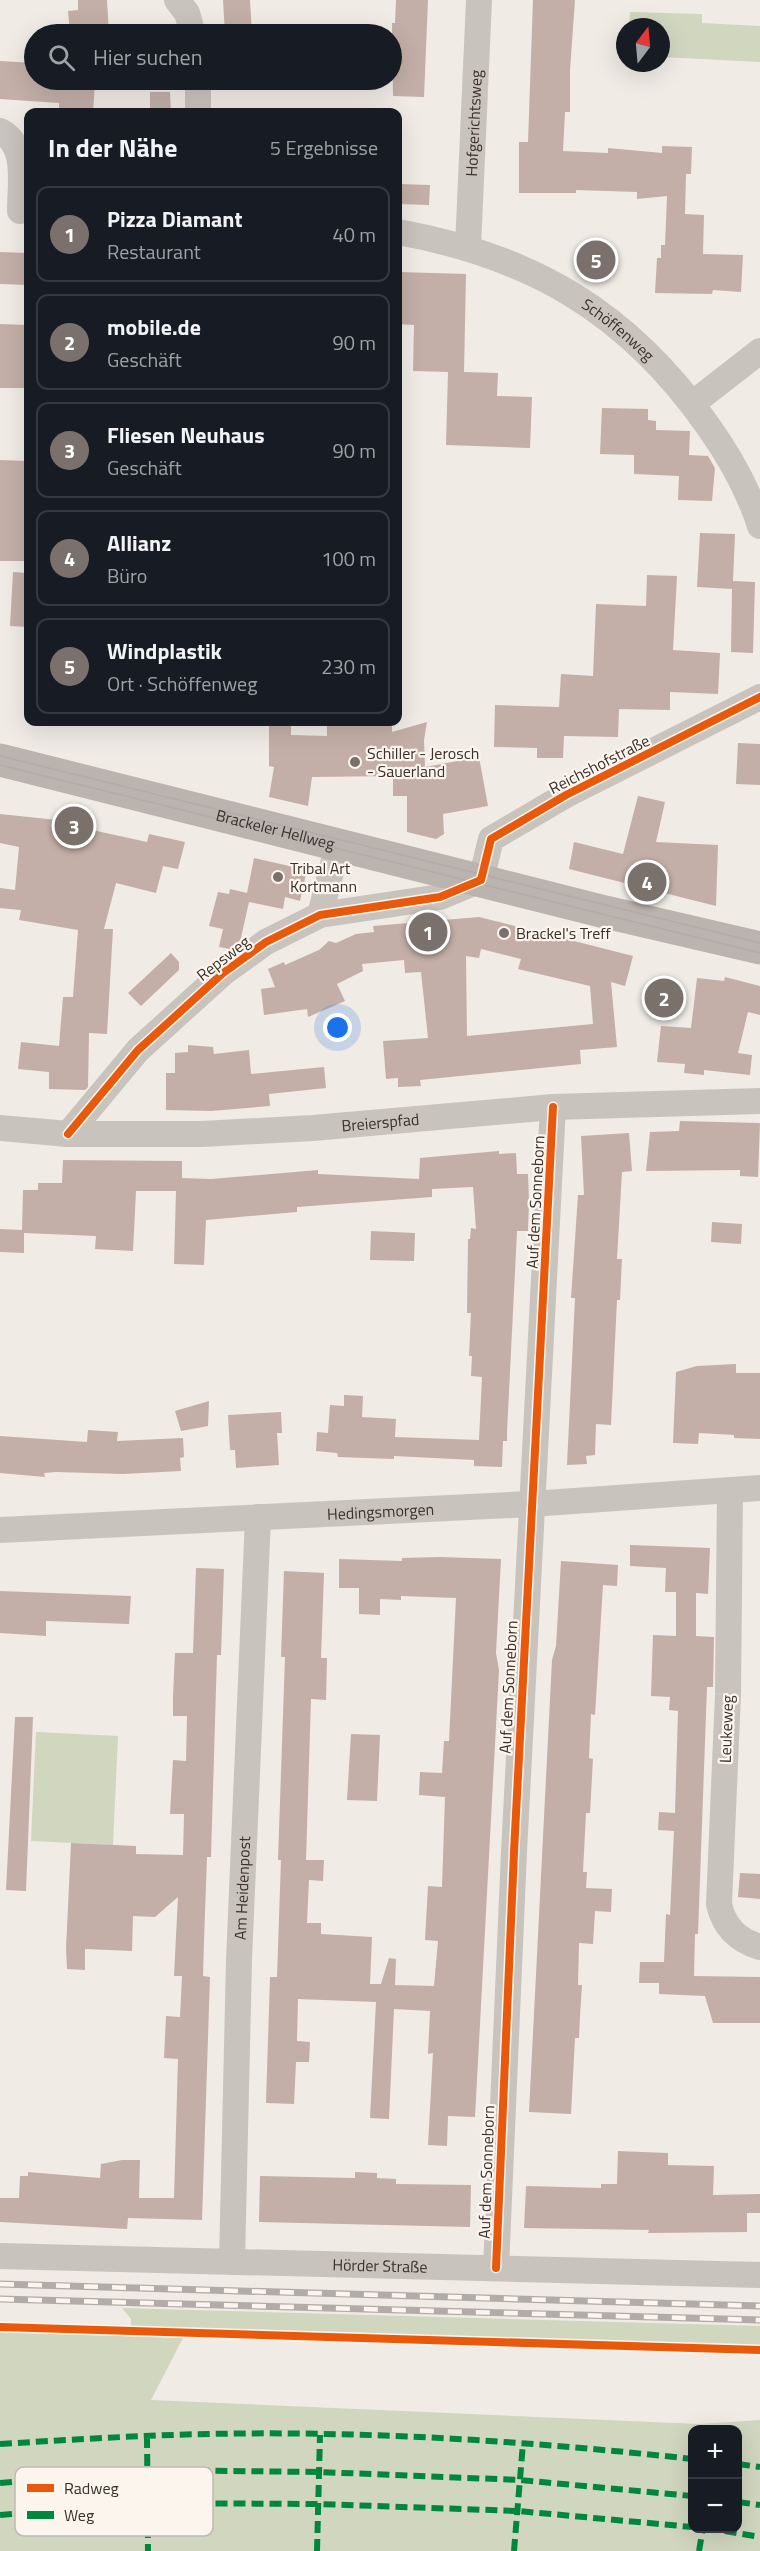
<!DOCTYPE html>
<html lang="de">
<meta charset="utf-8">
<style>
:root{--surface:#171b24;--page:#20242c;--text:#f1f3f6;--muted:#9ea1a6;--line:#363941;--accent:#7a716c}
body{margin:0;font-family:"Titillium Web",sans-serif;background:var(--page);color:var(--text)}
.controls{position:absolute;right:18px;bottom:18px;display:grid;overflow:hidden;border-radius:12px;box-shadow:0 6px 24px #0002}
.controls button{width:54px;height:54px;display:grid;place-items:center;padding:0;border:0;border-bottom:2px solid var(--line);background:var(--surface);color:var(--text);font:30px sans-serif}
.compass{position:absolute;left:616px;top:18px;width:54px;height:54px;border-radius:50%;background:var(--surface);box-shadow:0 6px 24px #0002;rotate:16deg}
.you{position:absolute;left:338px;top:1028px;width:21px;height:21px;margin:-15px;border:4px solid #fff;border-radius:50%;background:#1a73e8;box-shadow:0 0 0 9px #1a73e833}
.badge{display:grid;place-items:center;width:39px;height:39px;border-radius:50%;background:var(--accent);color:#fff;font-size:20px;font-weight:700}
.pin{position:absolute;translate:-50% -50%;border:3px solid #fff;box-shadow:0 2px 6px #0006}
.list{margin:0;padding:0;list-style:none}
h2{display:flex;justify-content:space-between;align-items:center;height:78px;margin:0;padding:0 24px;font-size:26px}
h2 small{font-size:20px;font-weight:400;color:var(--muted)}
.list li{display:grid;grid-template-columns:39px 1fr auto;gap:18px;align-items:center;box-sizing:border-box;height:96px;margin:0 12px 12px;padding:0 12px;border:2px solid var(--line);border-radius:12px}
.list b{display:block;font-size:22px;white-space:nowrap}
.list p{margin:0;font-size:20px;white-space:nowrap;color:var(--muted)}
.list em{font-size:20px;font-style:normal;color:var(--muted)}
.icon{flex:none;width:33px;height:33px;fill:none;stroke:currentColor;stroke-width:2;stroke-linecap:round;stroke-linejoin:round}
.map{position:relative;flex:none;width:760px;height:2551px;overflow:hidden}
.search{position:absolute;background:var(--surface);box-shadow:0 6px 24px #0002;left:24px;top:24px;width:378px;height:66px;display:flex;align-items:center;gap:15px;box-sizing:border-box;padding:0 21px;border-radius:33px;color:var(--muted);font-size:22px}
.panel{position:absolute;background:var(--surface);box-shadow:0 6px 24px #0002;left:24px;top:108px;width:378px;height:618px;border-radius:12px}
.map>svg:first-child{display:block}
.green{fill:#d1d6bf;fill-rule:evenodd}
.building{fill:#c3afa7;fill-rule:evenodd}
.lines{fill:none;stroke-linecap:round;stroke-linejoin:round}
.street{stroke:#c9c3be;stroke-width:26}
.secondary{stroke:#bab3ae;stroke-width:33}
.tram{stroke:#b1aca8;stroke-width:1.5}
.rail-casing{stroke:#b1aca8;stroke-width:7}
.rail{stroke:#fbf5ee;stroke-width:4.5;stroke-dasharray:14;stroke-linecap:butt}
.quiet{stroke:#00873e;stroke-width:6;stroke-dasharray:12 6;stroke-linecap:butt}
.cycleway-casing{stroke:#fbf5ee;stroke-width:11}
.cycleway{stroke:#e8590c;stroke-width:8}
.poi-dot{fill:#7a716c;stroke:#fbf5ee;stroke-width:2}
.labels{text-anchor:middle;stroke-width:4.5;stroke-linejoin:round;paint-order:stroke}
.street-label{font-size:16px;fill:#3b302b;stroke:#fbf5ee}
.poi-label{font-size:16px;fill:#3b302b;stroke:#fbf5ee;text-anchor:start}
.key{fill:#fbf5ee;stroke:#c1bab4;stroke-width:1.5}
.key-label{font-size:16px;fill:#3b302b}
</style>
<div class="map">
<svg width="760" height="2551" viewBox="0 0 760 2551">
<rect width="100%" height="100%" fill="#f0ebe5"/>
<path class="green" d="M630 12 702 14V23L760 26V62L661 57V27H629Z
M36 1732 118 1736 113 1845 31 1841Z
M122 2308 760 2326V2346L131 2327V2319Z
M0 2332 183 2338 151 2400 699 2424 760 2420V2551H0ZM692 2430H738V2528H692Z"/>
<path class="building" d="M78 0H107L109 34H70L68 11 78 10Z
M223 0H250L252 34H225Z
M396 0H428L424 97 393 96 392 23H395Z
M533 0H575L570 70V112H565L563 151 608 153V148L662 153V146L692 147 691 174H686L685 214 704 215 703 254 743 255 741 292 713 290 712 294 655 293 657 258H661V245H665L667 196 637 199V192L576 190V193H519V142H528Z
M0 61 34 63V80L95 83 93 112H59V103L0 99Z
M150 92H170L171 112H150Z
M398 184 430 185 429 205 398 204Z
M0 252 28 253V285L0 284Z
M398 272 466 274 464 372 498 373 497 396 532 397 530 448 446 445 448 372 413 371 414 325 398 324Z
M0 324 28 325V388H0Z
M602 408 648 409V420L656 421V430L690 431 689 455 708 456 715 468 712 501 678 500 679 476 634 474V455L600 454Z
M0 460 28 461V561H0Z
M700 533 735 534 733 581 755 582 753 653 731 652 732 589 697 587Z
M13 572 28 573V627L10 626Z
M647 575 677 576 673 650 720 653 718 694 670 692V710L619 709 618 737 564 736 563 758H537V748L494 747 495 705 559 707 561 674 593 676 596 604 646 606Z
M269 722H291V735L327 736V726H392V732L427 722 424 740 425 767 479 757 488 806 443 814 444 834 436 839 407 832V796H393V776L312 777 308 806 269 797 274 767 269 766Z
M738 743 760 744V785L736 784Z
M638 796 665 802 656 842 718 845 716 906 569 869 574 842 623 854Z
M59 813 95 821 92 830 147 842 149 834 185 842 178 869 163 866 156 893 116 883 104 929H113L107 1034 89 1033 88 1087 85 1090 49 1089V1072L18 1069 21 1042 59 1046 63 997H73L78 930 19 920 21 910 0 908V888L15 890 19 847 0 843V814L57 820Z
M254 858 307 870 300 901 285 897 283 909 249 902 240 942 230 949 219 947 223 929 209 926 218 892 229 894 230 889 247 893Z
M479 917 633 956 625 986 611 982 617 1047 580 1050 581 1064 420 1080 421 1086 398 1087V1078L386 1079 383 1041 428 1038 421 972 405 973 404 960 362 964 363 971 337 984 345 1001 308 1017 307 1009 264 1015 261 989 275 987 268 969 284 962 285 965 319 950 329 941 336 943 356 934 374 932 373 926ZM481 949 521 959 518 969 590 986 593 1024 467 1036 466 956 479 958Z
M171 953 179 962V970L141 1006 128 993Z
M725 977 760 986V1015L748 1012 738 1053 752 1055 750 1075 704 1070V1075L684 1073 685 1064 657 1062 661 1026 691 1028 697 978 724 981Z
M188 1045 213 1047 214 1054 249 1050 251 1074 324 1067 326 1088 269 1094 270 1106 211 1111 166 1110V1073H175V1053L188 1052Z
M680 1121 760 1123 758 1177 740 1176V1170L646 1171 650 1132 679 1131Z
M629 1133 632 1171 622 1172 617 1259H622L620 1300H617L611 1425 596 1424 595 1455 586 1456 587 1464 567 1465 575 1298H571L578 1195H584L581 1136Z
M499 1151V1154L516 1153 517 1174H528L529 1201 528 1231H517L507 1432V1441H503L502 1467 474 1466V1460L394 1456V1459L338 1457 337 1453 316 1451 317 1432 328 1433 330 1405 344 1406V1395L363 1396 362 1417 396 1419 395 1437 479 1440 482 1377 471 1376 472 1356H469L471 1313H467L468 1239H470L471 1228 476 1229 473 1187 432 1189V1197L297 1207V1212L206 1220 204 1265 174 1264 176 1191H136L133 1251 95 1249 96 1236 24 1233V1253L0 1252V1229L22 1230 23 1190H38V1183H62L63 1160 182 1161V1178L211 1179 318 1170V1174L419 1179 420 1158Z
M712 1222 742 1224 741 1244 711 1242Z
M371 1231 415 1233 414 1261 370 1260Z
M736 1364V1373H760V1439L734 1438V1435L699 1433 698 1444 673 1443 676 1372 697 1366Z
M209 1401 208 1426 181 1431 175 1411Z
M281 1412 282 1433H277L279 1465 236 1468 235 1450H230L228 1415Z
M88 1430 118 1432 117 1441 183 1438 184 1457 180 1458 181 1471 123 1474 56 1472 44 1473 45 1477 0 1473V1436L87 1442Z
M630 1545 710 1548 708 1594 696 1593V1636L714 1637 713 1687H707L698 1934H695L694 1976 760 1977V2023H713L705 1996 659 1994V1983H639L640 1962H664L666 1914 670 1915 674 1831 658 1830 659 1812 675 1813 678 1711 669 1710 670 1697 651 1696 653 1635 676 1636V1592H665L666 1568 630 1566Z
M440 1557 501 1559 496 1653 499 1670 475 2117 448 2116 447 2146 428 2145 433 2053 428 2054 430 2011 394 2009 389 2119 370 2118 376 2002 298 1999 297 2041 310 2042 309 2062H296L294 2104 266 2103 270 1977H277L281 1860H278L285 1657H281L284 1571 324 1573 321 1658H327L326 1700 311 1699 306 1860H324L323 1881 309 1880 307 1923H321V1934L372 1937 370 1984H381L389 1958 396 1959 395 1985 434 1986 438 1941 425 1940 428 1886 442 1887 445 1797 419 1795 420 1772 442 1773 444 1741H449L456 1598 401 1596V1600L380 1599V1615L359 1614V1588H339V1559L402 1561V1558Z
M561 1561 618 1565 617 1586 603 1585 595 1715 591 1714 589 1758 593 1759 590 1813H586L583 1872H587L586 1888 612 1889 611 1912 595 1911 593 1944 579 1943 578 1985H582L580 2016 579 2038H575L571 2114 529 2112 552 1660 556 1646Z
M196 1568 224 1569 221 1655H217L211 1857H207L204 1941 203 1976 210 1977 202 2220 128 2218 127 2229 0 2222V2198H19L20 2176H28V2172L100 2178 101 2164 122 2160H140L139 2198H174L178 2059 164 2058 166 2016 180 2017 182 1976H174L178 1897 155 1917 133 1916 132 1951 85 1949V1970L67 1969 66 1949 71 1843 136 1846V1854L183 1855 184 1814H170L173 1760 186 1761 187 1716H173V1695L175 1653H193Z
M0 1591 131 1596 129 1624 46 1621V1636L0 1633Z
M15 1717H33L26 1891 6 1890Z
M351 1734 380 1735 377 1801 347 1800Z
M740 1873 760 1874V1899L738 1897Z
M618 2151 668 2153V2165L714 2166 713 2195 760 2194V2213H747V2232L648 2233 649 2230 524 2228 526 2186 601 2188V2184H617Z
M355 2172 377 2173V2178L396 2179V2184L471 2185 470 2227 259 2222 260 2176 355 2178Z"/>
<g class="lines">
<g class="street">
<path d="M177 0 187 13 193 34"/>
<path d="M198 112V80"/>
<path d="M0 131C28 145 20 184 20 211"/>
<path id="s1" d="M398 232C532 256 629 313 708 426 730 457 748 488 760 526"/>
<path id="s2" d="M468 247 479 0"/>
<path d="M692 404 760 351"/>
<path d="M320 915 338 845"/>
<path id="s3" d="M0 1128 68 1134H202L313 1128 553 1107 760 1101"/>
<path d="M68 1134 138 1050 223 973 266 942 320 915 440 897 481 880 491 839 566 795 760 697"/>
<path d="M730 1490 728 1694 719 1904C724 1927 737 1940 760 1947"/>
<path id="s4" d="M0 1530 531 1504 760 1488"/>
<path id="s5" d="M0 2256 760 2275"/>
<path id="s6" d="M232 2262 239 1960 258 1517"/>
<path d="M496 2268 514 1852 553 1107"/>
</g>
<path class="secondary" id="s7" d="M0 760 601 911 760 948"/>
<path class="tram" d="M0 756 760 943
M0 765 760 953"/>
<defs>
<path id="rail" d="M0 2284 760 2306
M0 2299 760 2320"/>
</defs>
<use href="#rail" class="rail-casing"/>
<use href="#rail" class="rail"/>
<path class="quiet" d="M147 2436 148 2551
M0 2444C48 2441 97 2438 145 2436 327 2428 511 2439 692 2459
M738 2464 760 2467
M0 2483 147 2470 319 2472 520 2480 692 2496
M738 2502 760 2505
M0 2515 147 2503 318 2504 518 2511 692 2527
M707 2528 760 2537
M317 2551 320 2435
M514 2551 523 2443
M699 2551 703 2528"/>
<defs>
<path id="cycleway" d="M68 1134 138 1050 223 973 266 942 320 915 440 897 481 880 491 839 566 795 760 697
M496 2268 514 1852 553 1107
M0 2327 760 2350"/>
</defs>
<use href="#cycleway" class="cycleway-casing"/>
<use href="#cycleway" class="cycleway"/>
</g>
<g class="poi-dot">
<circle cx="355" cy="762" r="6"/>
<circle cx="278" cy="877" r="6"/>
<circle cx="504" cy="933" r="6"/>
</g>
<g class="labels">
<g class="street-label">
<text dy="6" stroke="none"><textPath href="#s2" startOffset="124">Hofgerichtsweg</textPath></text>
<text dy="6" stroke="none"><textPath href="#s1" startOffset="244">Schöffenweg</textPath></text>
<text transform="translate(599 764) rotate(-27)" y="6">Reichshofstraße</text>
<text dy="6" stroke="none"><textPath href="#s7" startOffset="284">Brackeler Hellweg</textPath></text>
<text transform="translate(223 958) rotate(-38)" y="6">Repsweg</text>
<text dy="6" stroke="none"><textPath href="#s3" startOffset="381">Breierspfad</textPath></text>
<text transform="translate(535 1202) rotate(-87)" y="6">Auf dem Sonneborn</text>
<text dy="6" stroke="none"><textPath href="#s4" startOffset="381">Hedingsmorgen</textPath></text>
<text transform="translate(508 1687) rotate(-87)" y="6">Auf dem Sonneborn</text>
<text transform="translate(726 1729) rotate(-88)" y="6">Leukeweg</text>
<text dy="6" stroke="none"><textPath href="#s6" startOffset="374">Am Heidenpost</textPath></text>
<text transform="translate(486 2172) rotate(-88)" y="6">Auf dem Sonneborn</text>
<text dy="6" stroke="none"><textPath href="#s5" startOffset="380">Hörder Straße</textPath></text>
</g>
<g class="poi-label">
<text x="367" y="759">Schiller - Jerosch<tspan x="367" dy="18">- Sauerland</tspan></text>
<text x="290" y="874">Tribal Art<tspan x="290" dy="18">Kortmann</tspan></text>
<text x="516" y="939">Brackel's Treff</text>
</g>
</g>
<rect x="15" y="2467" width="198" height="69" rx="9" class="key"/>
<rect x="27" y="2484" width="27" height="8" fill="#e8590c"/>
<rect x="27" y="2511" width="27" height="8" fill="#00873e"/>
<g class="key-label">
<text x="64" y="2494">Radweg</text>
<text x="64" y="2521">Weg</text>
</g>
</svg>
<div class="controls">
<button>+</button>
<button>−</button>
</div>
<svg class="compass" viewBox="-18 -18 36 36"><path d="M0-13l5 13h-10z" fill="#e53935"/><path d="M0 13l5-13h-10z" fill="#9ea1a6"/></svg>
<div class="you"></div>
<div class="pin badge" style="left:428px;top:932px">1</div>
<div class="pin badge" style="left:664px;top:998px">2</div>
<div class="pin badge" style="left:74px;top:826px">3</div>
<div class="pin badge" style="left:647px;top:882px">4</div>
<div class="pin badge" style="left:596px;top:260px">5</div>
<div class="search"><svg class="icon" aria-label="search" viewBox="0 0 24 24"><circle cx="10" cy="10" r="6"/><path d="M15 15l6 6"/></svg>Hier suchen</div>
<section class="panel">
<h2>In der Nähe<small>5 Ergebnisse</small></h2>
<ul class="list">
<li><span class="badge">1</span><div><b>Pizza Diamant</b><p>Restaurant</p></div><em>40 m</em></li>
<li><span class="badge">2</span><div><b>mobile.de</b><p>Geschäft</p></div><em>90 m</em></li>
<li><span class="badge">3</span><div><b>Fliesen Neuhaus</b><p>Geschäft</p></div><em>90 m</em></li>
<li><span class="badge">4</span><div><b>Allianz</b><p>Büro</p></div><em>100 m</em></li>
<li><span class="badge">5</span><div><b>Windplastik</b><p>Ort · Schöffenweg</p></div><em>230 m</em></li>
</ul>
</section>
</div>
